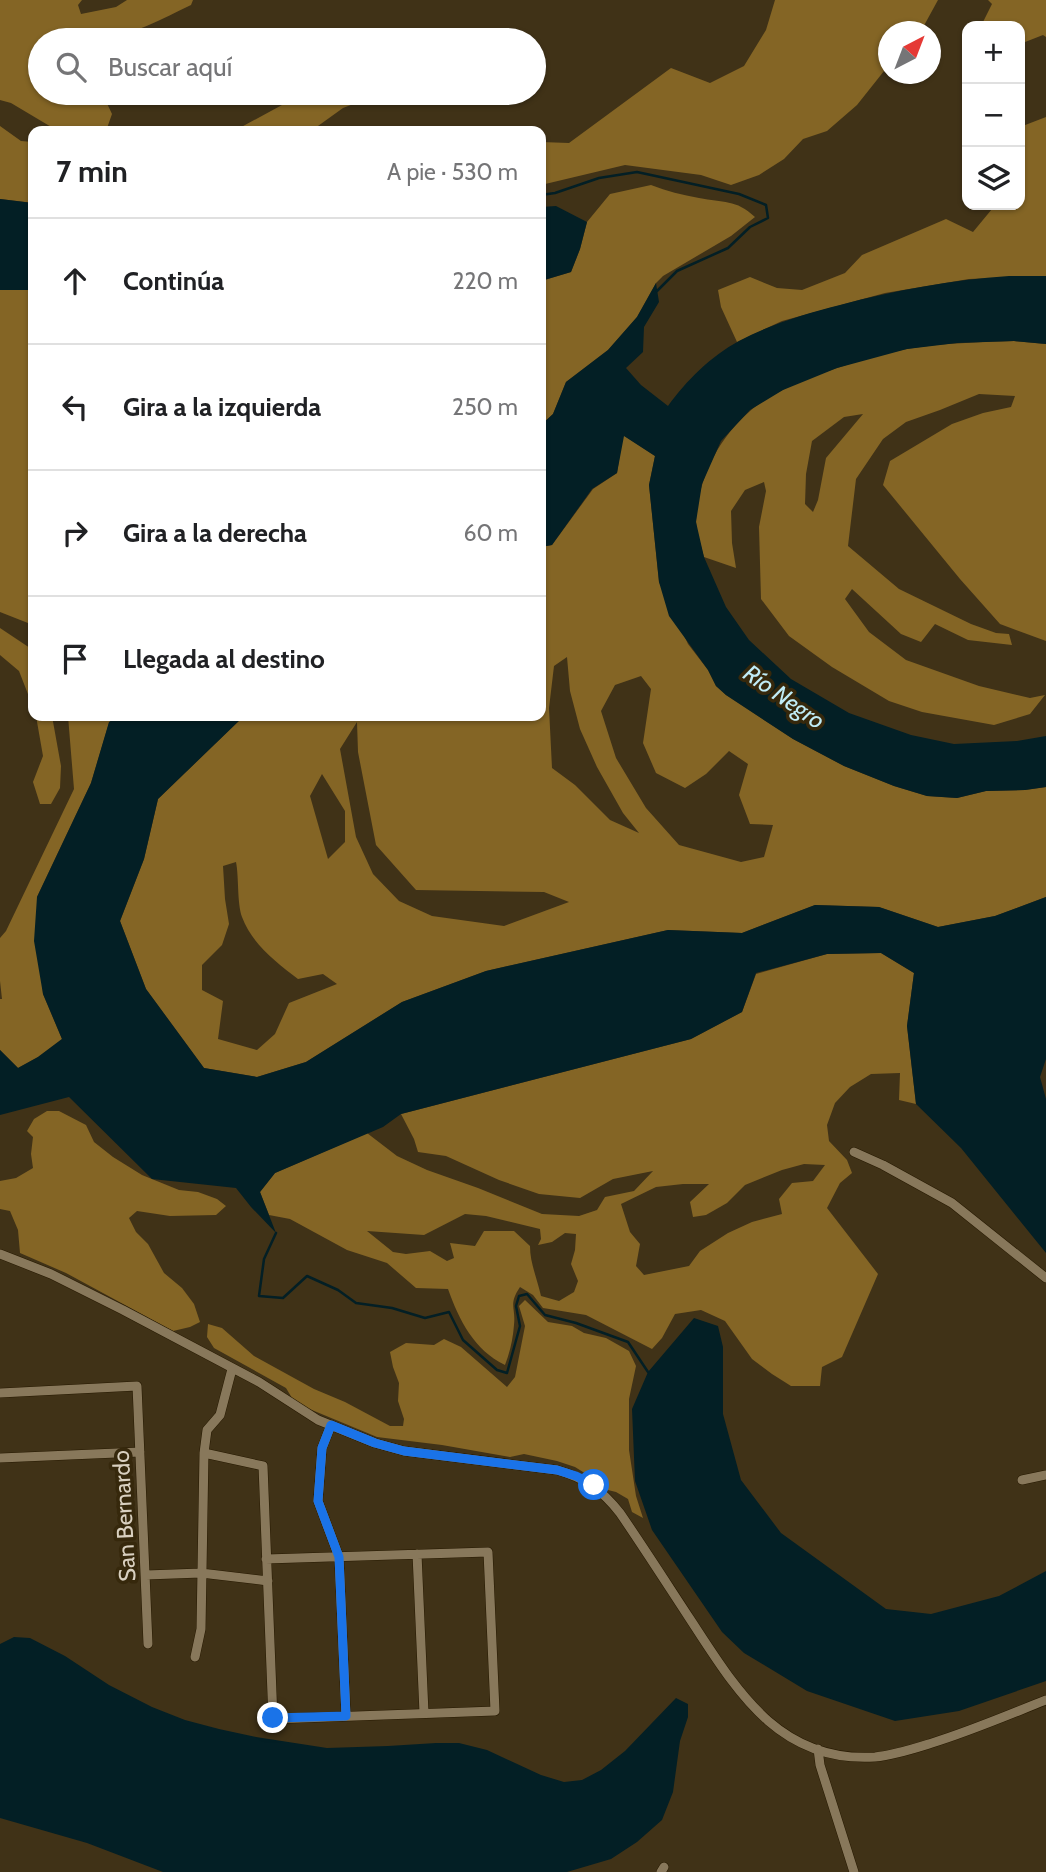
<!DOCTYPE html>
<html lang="es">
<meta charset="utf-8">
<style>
:root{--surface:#fff;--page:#f6f6f6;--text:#202124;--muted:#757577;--line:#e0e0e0}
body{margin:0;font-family:Cabin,sans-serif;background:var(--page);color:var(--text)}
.controls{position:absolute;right:21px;top:21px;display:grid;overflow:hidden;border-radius:14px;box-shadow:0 2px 5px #0004}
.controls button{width:63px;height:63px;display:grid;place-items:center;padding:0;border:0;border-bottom:2px solid var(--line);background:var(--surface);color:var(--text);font:35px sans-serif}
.compass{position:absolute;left:878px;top:21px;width:63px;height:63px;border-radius:50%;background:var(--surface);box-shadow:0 2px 5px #0004;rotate:42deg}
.stop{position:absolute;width:21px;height:21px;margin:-16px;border:5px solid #1a73e8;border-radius:50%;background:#fff}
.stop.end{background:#1a73e8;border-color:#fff;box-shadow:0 2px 7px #0008}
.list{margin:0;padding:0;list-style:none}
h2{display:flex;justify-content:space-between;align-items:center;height:91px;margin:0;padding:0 28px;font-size:30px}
h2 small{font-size:23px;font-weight:400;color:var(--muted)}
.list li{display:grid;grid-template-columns:46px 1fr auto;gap:21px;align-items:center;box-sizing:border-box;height:126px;padding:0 28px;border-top:2px solid var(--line)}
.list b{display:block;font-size:26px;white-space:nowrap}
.list em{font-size:23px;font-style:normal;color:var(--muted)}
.icon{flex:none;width:38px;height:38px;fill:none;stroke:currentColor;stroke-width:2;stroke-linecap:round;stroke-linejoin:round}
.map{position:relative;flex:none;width:1046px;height:1872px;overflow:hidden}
.search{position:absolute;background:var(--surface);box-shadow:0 2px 5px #0004;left:28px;top:28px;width:518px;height:77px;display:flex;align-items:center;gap:18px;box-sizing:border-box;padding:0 24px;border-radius:38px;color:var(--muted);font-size:26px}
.panel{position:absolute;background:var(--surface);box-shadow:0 2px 5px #0004;left:28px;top:126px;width:518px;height:595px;border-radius:14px}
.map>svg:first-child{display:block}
.forest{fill:#846525;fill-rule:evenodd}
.water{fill:#031f25}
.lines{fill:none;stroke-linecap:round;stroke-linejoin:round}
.stream{stroke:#031f25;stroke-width:2.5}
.minor-casing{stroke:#261900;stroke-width:10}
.minor{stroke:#88785b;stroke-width:9}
.route{stroke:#1a73e8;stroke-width:9}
.labels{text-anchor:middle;stroke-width:7;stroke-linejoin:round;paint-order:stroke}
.street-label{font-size:23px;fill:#d9d0c0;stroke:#36280c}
.water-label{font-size:24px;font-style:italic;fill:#c0ecf6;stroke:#36280c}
</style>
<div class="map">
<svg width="1046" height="1872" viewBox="0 0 1046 1872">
<rect width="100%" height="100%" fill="#403217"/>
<path class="forest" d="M0 0H82L78 5 81 14 116 7 127 0H193L191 5C162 19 132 35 100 40 81 43 60 40 40 40V93H72L78 105 103 95 112 114 106 131H58L11 103 0 100Z
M775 0H938L921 31 888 32V66L857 105 827 131 803 139 784 159 759 175 731 185 701 175 625 165 541 185V142L569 143 671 68 710 83 744 66 766 30Z
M988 0H1046V37L1043 35 1020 44V26H984L982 24 992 4Z
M304 93H423L413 95 379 94 343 108 311 131H234Z
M1046 117V276L969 279 885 293 782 321 737 342 721 307 718 290 750 277 777 288 802 290 845 273 862 255 946 219 973 232 992 209 991 205H1020V127Z
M0 126 21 141 33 142V203L0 199Z
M651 185C667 191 682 195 699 198 723 203 736 199 755 217L731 236 663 276 656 283 637 317 608 350 566 382 553 414 541 425V281L571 272 580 249 587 222 610 194Z
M0 290H33V625L0 612Z
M1014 341 1046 344V641L1000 624 960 579 883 485 890 461 952 424 983 413 1011 407 1015 396 979 394 940 410 906 422 883 439 856 479 848 546 899 589 971 624 996 633 1009 634 1012 645 968 640 935 624 921 642 901 634 852 589 845 599 869 632 906 660 979 686 1030 698 1045 695 1030 714 994 725 922 712 889 701 832 667 789 636 761 599 759 527 766 491 764 482 745 490 731 511 732 543 736 568 704 557C701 545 696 531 696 520 698 479 718 439 749 412 779 383 866 357 907 349 943 343 979 342 1014 341ZM863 414 826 458 818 500 813 512 805 504 806 474 812 441 844 417Z
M623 435 655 456 649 485 659 582 688 644 708 670 716 686 726 695 793 739 844 766 894 786 927 796 957 798 986 791 1025 790 1046 787V897L995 916 938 927 879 907 815 905 742 933 668 930 486 971 402 1002 306 1062 257 1077 204 1068 146 989 120 921 144 859 158 799 244 716H541V547L552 545 593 489 617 473ZM567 657 570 691 580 729 597 767 623 813 639 833 610 820 575 785 552 768 549 708 554 666ZM641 676 651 689 643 743 656 773 685 788 706 774 729 751 748 764 739 795 750 824 773 825 764 857 741 862 679 845 646 808 616 758 601 711 615 685ZM357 722 358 752 376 845 416 890 544 892 569 902 504 926 432 916 399 901 373 874 356 837 340 749ZM322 774 345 811V842L328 859 310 796ZM236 862C239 877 237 903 242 917 252 944 276 962 298 979L323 974 337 984 289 1003 275 1034 257 1050 218 1039 223 1001 202 990V965L222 945 229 924 225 899 223 866Z
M0 628 30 648 33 656V707L19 671 0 655Z
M36 716H52L61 766 60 788 51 804H40L33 782 43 756Z
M68 716H118L109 723 91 783 37 897 43 994 62 1039 38 1057 18 1068 0 1050V999H2L0 981V938L6 931 74 789Z
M881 953 914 973 907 1026 916 1104 899 1100 900 1073 871 1074 850 1087 835 1103 827 1125 829 1141 847 1160 852 1173 840 1183 827 1208 878 1274 842 1357 822 1367 820 1386H791L772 1374 752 1359 725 1321 701 1310 675 1314 662 1338 652 1349 586 1315 543 1308 533 1295 520 1287C508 1305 516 1307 514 1325 513 1339 510 1352 505 1365 474 1350 459 1320 448 1289L416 1288 387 1263 347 1250 290 1219 269 1215 260 1192 275 1173 367 1133 397 1156 427 1170 478 1188 542 1214 579 1216 597 1210 605 1197 634 1191 653 1171 613 1179 580 1198 539 1194 499 1180 446 1156 418 1152 414 1139 401 1114 691 1039 742 1012 756 974 827 954ZM804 1164 825 1165 813 1181 792 1183 779 1199 782 1214 752 1222 728 1233 700 1251 689 1266 644 1275 636 1266 640 1244 630 1232 621 1204 656 1187 683 1184H709L690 1202 693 1217 706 1215 727 1203 745 1185 782 1170ZM465 1214 486 1216 540 1229 541 1239 538 1245 552 1242 565 1233 576 1234 575 1250 571 1264 578 1281 574 1292 559 1301 541 1296C537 1278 530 1263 530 1246L514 1231H484L475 1246 450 1243 454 1258 447 1261 430 1251 406 1254 393 1252 367 1231 424 1235Z
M47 1111H59L86 1125 94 1142 113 1157 142 1175 179 1190 198 1192 217 1199 226 1206 216 1215 170 1216 137 1211 129 1218 136 1232 148 1244 164 1273 182 1288 194 1304 200 1322 190 1327 173 1331 66 1273 20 1253 18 1230 10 1211 0 1209V1181L16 1178 33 1168 31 1154 33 1137 27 1131 34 1119Z
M525 1300 548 1322 572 1326 584 1333 606 1338 629 1351 636 1366 629 1399V1450L636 1496 643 1518 632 1512 628 1499 616 1492 604 1489 591 1477 575 1467 557 1461 524 1454 510 1457 442 1445 377 1437 295 1403 286 1388 214 1348 207 1337 208 1324 222 1328 254 1356 314 1389 345 1402 390 1426H403L404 1419 398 1401 399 1383 393 1367 390 1352 406 1343 434 1345 444 1339 461 1347 507 1387 515 1377 525 1326 519 1306Z"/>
<path class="water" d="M0 199 33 203V290H0Z
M556 206 587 222 580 249 571 272 541 281V207Z
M1009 276H1046V344L1014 341 957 343 907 349 837 368 783 390 750 410 721 441 702 484 696 522 704 557 726 607 749 640 791 679 849 713 911 735 954 744 1017 741 1046 736V787L1025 790 986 791 957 798 927 796 894 786 844 766 793 739 726 695 716 686 708 670 669 616 659 582 649 485 655 456 624 436 617 473 592 489 552 545 541 547V425L553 414 566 382 608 350 637 317 656 283 659 302 644 327 643 352 626 368 641 385 668 406C686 381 711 356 739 341 771 324 805 314 840 305 896 290 951 280 1009 276Z
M118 716H244L158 799 144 859 120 921 146 989 204 1068 257 1077 306 1062 402 1002 486 971 668 930 742 933 815 905 879 907 938 927 995 916 1046 897V1059L1040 1077 1046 1099V1253L961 1148 916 1104 907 1026 914 973 881 953 827 954 756 973 742 1012 691 1039 401 1114 383 1127 275 1173 260 1192 276 1233 251 1207 236 1188 152 1179 69 1097 0 1115V1050L18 1068 38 1057 62 1039 43 994 34 941 37 897 91 783 109 722Z
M694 1318 718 1326 723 1347V1414L741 1480 781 1533 886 1609 931 1614 999 1596 1046 1571V1681L959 1711 895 1721 807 1691 744 1653 722 1632 652 1530 635 1481 632 1409 648 1372Z
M14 1637 30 1638 65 1656 109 1685 152 1707 185 1720 219 1729 256 1737 327 1748 388 1746 436 1743H459L487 1750 541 1775 564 1782 582 1780 601 1770 625 1751 676 1698 688 1704V1717L680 1741 673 1792 662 1820 637 1842 611 1859 567 1872H163L87 1843 0 1818V1644Z"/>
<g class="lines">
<path class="stream" d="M541 195 555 193 599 178 637 172 739 194 766 205 768 218 750 227 728 248 677 271 657 291
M276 1233 264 1259 259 1296 283 1298 307 1276 338 1290 356 1303 392 1308 425 1318 449 1312 463 1340 497 1370 507 1373 520 1326 516 1306 519 1296 527 1294 545 1315 576 1323 628 1342 648 1372"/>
<defs>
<path id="minor" d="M854 1152 883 1165 952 1203 1046 1278
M0 1254 51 1274 123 1310 259 1382 318 1420 375 1443 404 1451 557 1470C585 1478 602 1490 620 1513 644 1548 667 1584 690 1619 736 1689 778 1763 875 1757 895 1755 913 1749 932 1743 971 1731 1008 1715 1046 1700
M0 1393 137 1386 148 1644
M331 1425 322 1448 318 1501 339 1557 346 1716
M204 1453 263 1466 273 1719 495 1711 488 1552 266 1559
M0 1458 140 1452
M1022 1480 1046 1475
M417 1554 424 1713
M146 1575 201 1573 268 1581
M195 1657 201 1629 204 1453 207 1430 220 1415 232 1369
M818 1749 820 1765 854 1872
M661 1872 664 1867"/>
</defs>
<use href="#minor" class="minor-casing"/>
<use href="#minor" class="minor"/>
</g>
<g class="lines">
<path class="route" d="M273 1718 346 1716 339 1557 318 1501 322 1448 331 1425 375 1443 404 1451 557 1470 576 1476 594 1485"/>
</g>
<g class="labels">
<g class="street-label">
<text transform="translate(124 1516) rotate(-93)" y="8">San Bernardo</text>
</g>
<g class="water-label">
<text transform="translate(784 697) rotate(35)" y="8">Río Negro</text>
</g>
</g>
</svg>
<div class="controls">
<button>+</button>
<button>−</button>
<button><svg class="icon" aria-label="layers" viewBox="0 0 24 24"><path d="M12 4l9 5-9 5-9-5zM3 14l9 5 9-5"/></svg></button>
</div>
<svg class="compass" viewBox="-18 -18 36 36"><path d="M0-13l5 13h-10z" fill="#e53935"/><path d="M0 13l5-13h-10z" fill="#757577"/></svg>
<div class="stop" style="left:594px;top:1485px"></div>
<div class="stop end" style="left:273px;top:1718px"></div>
<div class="search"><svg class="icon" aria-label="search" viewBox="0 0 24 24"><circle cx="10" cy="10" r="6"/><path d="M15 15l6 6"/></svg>Buscar aquí</div>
<section class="panel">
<h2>7 min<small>A pie · 530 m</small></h2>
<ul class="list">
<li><svg class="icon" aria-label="ahead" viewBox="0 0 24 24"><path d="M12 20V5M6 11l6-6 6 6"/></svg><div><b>Continúa</b></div><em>220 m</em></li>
<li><svg class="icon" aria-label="left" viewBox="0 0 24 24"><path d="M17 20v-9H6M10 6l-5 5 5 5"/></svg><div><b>Gira a la izquierda</b></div><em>250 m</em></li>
<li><svg class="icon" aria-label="right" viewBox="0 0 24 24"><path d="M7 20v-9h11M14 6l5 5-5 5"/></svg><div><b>Gira a la derecha</b></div><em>60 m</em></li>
<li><svg class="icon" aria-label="arrive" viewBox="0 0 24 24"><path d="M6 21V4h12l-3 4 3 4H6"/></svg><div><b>Llegada al destino</b></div></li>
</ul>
</section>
</div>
